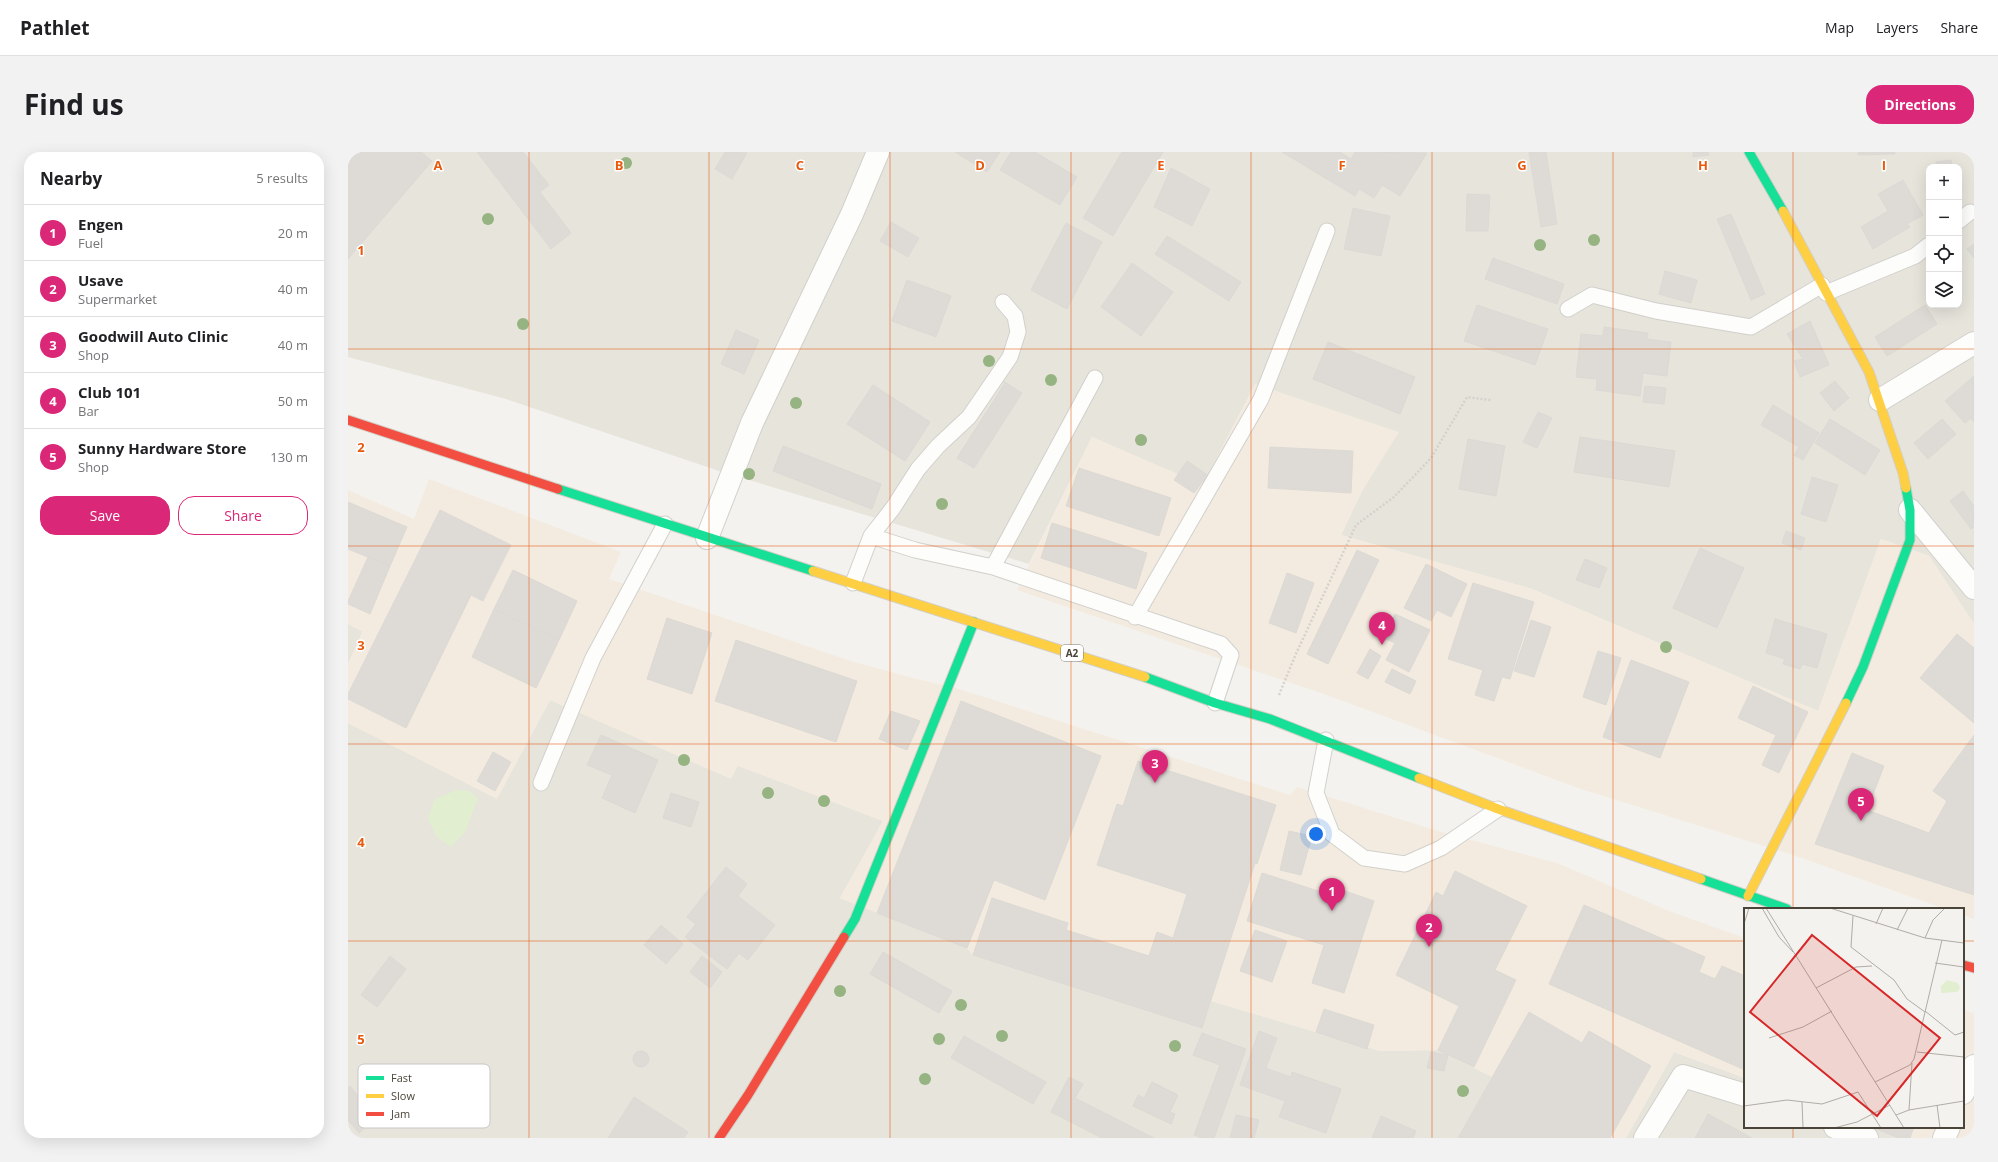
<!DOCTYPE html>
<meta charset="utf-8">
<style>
:root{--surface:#fff;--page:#f2f2f2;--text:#202124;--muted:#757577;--line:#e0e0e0;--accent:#db2777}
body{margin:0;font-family:"Open Sans",sans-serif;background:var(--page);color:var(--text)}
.controls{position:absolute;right:12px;top:12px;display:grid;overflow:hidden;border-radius:8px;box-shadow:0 4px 16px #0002}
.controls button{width:36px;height:36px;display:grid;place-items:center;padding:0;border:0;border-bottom:1px solid var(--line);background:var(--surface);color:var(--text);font:20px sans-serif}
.you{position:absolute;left:968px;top:682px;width:14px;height:14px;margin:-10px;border:3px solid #fff;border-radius:50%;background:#1a73e8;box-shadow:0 0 0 6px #1a73e833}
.badge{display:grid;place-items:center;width:26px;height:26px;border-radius:50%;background:var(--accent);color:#fff;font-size:13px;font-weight:700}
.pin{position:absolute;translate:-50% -33px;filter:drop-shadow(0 1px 2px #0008)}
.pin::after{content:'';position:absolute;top:21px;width:14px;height:12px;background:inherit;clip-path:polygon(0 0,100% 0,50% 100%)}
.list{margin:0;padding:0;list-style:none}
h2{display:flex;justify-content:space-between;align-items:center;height:52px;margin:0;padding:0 16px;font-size:17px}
h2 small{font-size:13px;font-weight:400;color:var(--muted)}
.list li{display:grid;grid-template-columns:26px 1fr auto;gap:12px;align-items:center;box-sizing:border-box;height:56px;padding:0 16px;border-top:1px solid var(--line)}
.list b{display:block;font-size:15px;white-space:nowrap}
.list p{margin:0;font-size:13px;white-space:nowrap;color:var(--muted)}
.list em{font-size:13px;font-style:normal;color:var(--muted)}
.actions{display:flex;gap:8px;padding:12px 16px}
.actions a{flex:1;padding:9px 0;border:1px solid var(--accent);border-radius:16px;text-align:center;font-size:14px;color:var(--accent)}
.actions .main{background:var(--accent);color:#fff}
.icon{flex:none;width:22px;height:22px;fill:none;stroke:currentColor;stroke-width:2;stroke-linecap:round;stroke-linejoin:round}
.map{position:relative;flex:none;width:1626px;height:986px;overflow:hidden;border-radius:16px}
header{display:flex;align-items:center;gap:24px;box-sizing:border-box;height:56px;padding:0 20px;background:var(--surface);border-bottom:1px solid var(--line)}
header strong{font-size:19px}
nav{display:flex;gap:22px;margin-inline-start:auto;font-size:14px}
.intro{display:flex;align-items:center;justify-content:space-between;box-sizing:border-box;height:96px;padding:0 24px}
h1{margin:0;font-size:28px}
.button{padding:10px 18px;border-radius:16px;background:var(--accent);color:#fff;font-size:14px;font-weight:700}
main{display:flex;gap:24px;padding:0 24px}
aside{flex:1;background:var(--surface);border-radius:16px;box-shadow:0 4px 16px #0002}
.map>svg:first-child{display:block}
.residential{fill:#e7e4dc;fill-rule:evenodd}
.commercial{fill:#f3ebdf}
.green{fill:#e1eecf}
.building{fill:#dedbd6;stroke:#dcd9d4}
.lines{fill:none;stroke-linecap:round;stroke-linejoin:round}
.lane-casing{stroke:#d2d0cb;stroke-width:17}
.street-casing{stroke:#d2d0cb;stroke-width:24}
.fast-casing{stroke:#d3cfc5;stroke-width:11}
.slow-casing{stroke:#d3cfc5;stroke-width:11}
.jam-casing{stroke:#d3cfc5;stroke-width:11}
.path{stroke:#d3d2cc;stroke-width:2.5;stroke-dasharray:2 2;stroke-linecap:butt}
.lane{stroke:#fdfdfc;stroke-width:15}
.street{stroke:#fdfdfc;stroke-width:22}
.fast{stroke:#16e098;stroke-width:9}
.slow{stroke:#ffcf43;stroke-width:9}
.jam{stroke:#f24e42;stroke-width:9}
.tree{fill:#96b382}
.grid{fill:none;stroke:#e8590c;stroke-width:1;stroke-opacity:0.55}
.labels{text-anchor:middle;stroke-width:3;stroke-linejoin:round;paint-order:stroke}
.shield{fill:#fff;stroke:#817c74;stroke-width:1}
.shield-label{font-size:10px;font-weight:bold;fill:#4b4439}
.inset-road{fill:none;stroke:#b0aca6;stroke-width:1}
.view{fill:#d62828;fill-opacity:0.15;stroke:#d62828;stroke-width:2}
.inset-edge{fill:none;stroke:#4b4439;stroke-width:2}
.key{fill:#fff;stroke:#c9c7c4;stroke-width:1}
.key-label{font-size:11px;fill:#4b4439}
.grid-label{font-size:13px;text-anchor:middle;font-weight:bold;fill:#e8590c;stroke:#fff;stroke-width:3;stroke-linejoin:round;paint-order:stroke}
</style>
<header>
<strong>Pathlet</strong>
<nav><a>Map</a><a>Layers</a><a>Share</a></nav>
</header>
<div class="intro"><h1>Find us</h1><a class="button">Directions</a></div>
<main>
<aside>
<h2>Nearby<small>5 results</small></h2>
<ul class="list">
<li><span class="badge">1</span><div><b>Engen</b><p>Fuel</p></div><em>20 m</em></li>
<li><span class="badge">2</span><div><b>Usave</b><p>Supermarket</p></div><em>40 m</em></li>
<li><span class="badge">3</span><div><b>Goodwill Auto Clinic</b><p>Shop</p></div><em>40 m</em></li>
<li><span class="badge">4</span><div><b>Club 101</b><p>Bar</p></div><em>50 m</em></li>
<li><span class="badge">5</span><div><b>Sunny Hardware Store</b><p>Shop</p></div><em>130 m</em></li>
</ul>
<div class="actions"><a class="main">Save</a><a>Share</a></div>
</aside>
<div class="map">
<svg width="1626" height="986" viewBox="0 0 1626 986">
<rect width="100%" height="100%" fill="#f4f2ee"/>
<path class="residential" d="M0 0H1626V472L1581 404 1533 387 1470 559 1184 437 993 383 1013 341 860 323H830L744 285 681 412 371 319 158 247 0 205ZM1581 15H1611V153H1581Z
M0 472 15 479 0 512Z
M202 548 383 626 389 613 535 669 492 746 619 796 625 803 854 876 863 849 1032 899 1090 898 1145 925 1110 986H0V571L149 646Z
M1326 900 1397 926V975H1523L1551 986H1278Z"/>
<path class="commercial" d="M907 232 1051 280 1013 341 993 383 1184 437 1470 559 1533 387 1581 404 1626 472V767L1615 763V757H1597L1448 704 1233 637 976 542 669 438 744 285 830 322 839 309 860 322Z
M81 327 273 400 261 427 506 510 569 527 608 536 942 643 949 635 1090 679 1209 711 1321 759 1397 786V926L1326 900 1278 986H1110L1144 925 1090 898 1032 899 863 849 854 876 625 803 619 796 492 746 535 669 390 614 383 627 202 548 149 647 0 571V512L15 480 0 472V338L66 367Z
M1615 858 1626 861V986H1551L1523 975H1615Z"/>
<path class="green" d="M108 638 121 639 130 646 117 680 103 695 89 685 80 667 86 648Z"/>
<path class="building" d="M0 0H73L84 9 0 107Z
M129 0H175L201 33 192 40 223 81 203 97Z
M377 0 399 1 384 27 367 17Z
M607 0H652L639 20Z
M663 0H687L729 25 712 53 652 18Z
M774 0H815L765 84 735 66Z
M934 0H992L1003 7 1007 0 1079 1 1052 44 1034 33 1026 46 1011 37 1007 44Z
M1181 0H1198L1209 72 1193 75Z
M1345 0H1360L1361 3 1345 5Z
M1510 0H1547V2L1510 3Z
M1603 8 1604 15H1588V10Z
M823 16 862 37 844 74 806 55Z
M1555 28 1575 63 1559 72 1562 75 1525 97 1513 75 1540 59 1530 42Z
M1119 42 1142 43 1140 79H1118Z
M1005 56 1042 64 1033 104 996 97Z
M1383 62 1417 142 1403 148 1369 67Z
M543 70 571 86 560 105 532 89Z
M718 71 754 90 719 157 683 138Z
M819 84 893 130 881 149 807 102Z
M1626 92V106L1619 97Z
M1145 106 1216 132 1209 152 1137 127Z
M784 111 825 140 793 184 753 155Z
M1317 119 1349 128 1343 151 1311 142Z
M559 128 603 144 588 185 544 169Z
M1129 153 1200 177 1187 213 1116 189Z
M1577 153 1589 172 1539 204 1527 185Z
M1462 169 1481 213 1452 225 1446 209 1455 207 1439 182Z
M1256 175 1300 181 1299 187 1323 190 1319 224 1295 221 1292 244 1248 238 1249 227 1228 225 1233 182 1255 184Z
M388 178 411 188 396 222 373 212Z
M980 190 1067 225 1052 262 965 227Z
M1626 224V270L1623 266 1617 271 1597 249Z
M655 229 674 241 626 316 609 306 657 231Z
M1487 229 1501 246 1486 259 1472 241Z
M525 233 582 270 557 309 499 272Z
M1297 234 1318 236 1316 252 1295 250Z
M1425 253 1471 281 1455 308 1446 303 1451 295 1413 273Z
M1190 260 1204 266 1189 296 1175 290Z
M1482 267 1532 298 1517 323 1467 291Z
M1594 267 1608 282 1580 307 1566 291Z
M1232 285 1327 299 1321 335 1226 320Z
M1120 287 1157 294 1148 344 1111 337Z
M435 294 533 332 524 357 425 319Z
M922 295 1005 299 1003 341 920 336Z
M839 309 860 323 846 341 826 328Z
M731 316 823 346 811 384 718 354Z
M1464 325 1490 333 1478 370 1453 362Z
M1615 339 1626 354V375L1623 377 1602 349Z
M0 350 59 375 42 414 0 397Z
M92 358 163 393 135 449 123 443 58 576 0 547V542Z
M704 371 799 401 788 437 693 406Z
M1438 379 1457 386 1453 398 1434 391Z
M1352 396 1396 416 1369 476 1325 456Z
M1009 398 1031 408 980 512 959 502Z
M20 405 42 414 22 462 0 452V449Z
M1237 407 1259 416 1251 436 1228 428Z
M1078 412 1119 432 1103 465 1089 458 1083 469 1056 456Z
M165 418 229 449 211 488 146 457Z
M939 421 966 431 948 481 921 471Z
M1125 431 1186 450 1162 527 1154 525 1146 549 1127 543 1135 518 1100 507Z
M146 457 211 488 188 536 124 505Z
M1047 462 1082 478 1061 520 1038 508 1047 491 1036 486Z
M319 466 364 481 344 542 299 527Z
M1427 467 1479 482 1469 516 1454 512 1452 517 1435 512 1437 507 1418 501Z
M1183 468 1203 475 1186 525 1166 519Z
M1609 482 1626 496V571L1572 526Z
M388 488 509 529 488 590 367 549Z
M1022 497 1033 504 1020 527 1009 521Z
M1250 499 1273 506 1258 553 1235 545Z
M1283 508 1341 530 1312 606 1255 585Z
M1044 517 1068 529 1062 542 1037 530Z
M1405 534 1460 560 1431 621 1414 613 1428 583 1390 566Z
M613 549 753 604 697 748 646 728 619 796 529 761Z
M543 559 572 569 559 598 531 587Z
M253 583 310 608 287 661 254 646 264 623 239 613Z
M1626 583V743L1467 692 1504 601 1536 614 1519 658 1581 681 1599 649 1585 639Z
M145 600 163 610 147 639 129 629Z
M790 609 928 653 909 712 907 711 854 876 625 803 644 746 720 771 718 778 801 804 809 780 825 786 839 742 749 713 769 652 775 654Z
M323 641 351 650 343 675 315 666Z
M941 679 964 684 953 723 932 718Z
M378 715 399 732 390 744 427 773 400 808 391 801 379 817 337 785 348 772 339 765Z
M1107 719 1179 754 1147 818 1168 828 1126 915 1090 898 1111 854 1048 823 1088 740 1095 744Z
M914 721 986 744 994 738 1026 749 996 841 964 831 976 793 899 769Z
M1236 753 1357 805 1351 820 1367 827 1374 814 1397 824V918L1201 832Z
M313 773 335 792 318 812 296 793Z
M907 778 939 789 924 830 892 819Z
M535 800 604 839 591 861 522 822Z
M42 804 58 817 29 855 13 843Z
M354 804 374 820 362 836 342 820Z
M976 857 1026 873 1019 897 968 880Z
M1181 860 1234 891 1241 879 1303 914 1262 986H1110Z
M911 879 929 886 918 916 943 925 944 920 993 937 978 981 931 965 937 949 892 933Z
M854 881 898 897 866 986H854L846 983 872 913 845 903Z
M616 884 698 930 685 952 603 906Z
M285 907a8 8 0 1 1 16 0a8 8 0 1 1-16 0Z
M1083 900 1100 903 1096 919 1079 916Z
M721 925 735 932 727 946 806 986H754L703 960Z
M804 930 830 943 822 960 827 962 823 972 785 954 790 943 796 946Z
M2 934 28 965 11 981 0 968V936Z
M286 945 340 980 336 986H260Z
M1360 962 1404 986H1347Z
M888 963 911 968 906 986H882Z
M1033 964 1068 979 1065 986H1024Z
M1523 975H1566L1562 986H1551Z"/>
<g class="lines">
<defs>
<path id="lane" d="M1611 69 1622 60
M1478 141 1567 104 1581 93
M1220 157 1244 143 1308 159 1403 175 1474 133
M523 384 545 356 570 317 590 294 621 265 662 205 670 180 667 164 655 150
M645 415 747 226
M505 431 523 384 567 398 645 415 873 492 883 503 867 551
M787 465 913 247 979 79
M978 588 968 641 984 682 1016 706 1057 712 1093 696 1150 657
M193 631 245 506 317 372"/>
<path id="street" d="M1532 248 1626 191
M1562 358 1626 436
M359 386 404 271 504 62 530 0
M1615 941 1626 914
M1487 975 1519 986
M1297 986 1335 924 1397 943
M1596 986 1601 975"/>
<path id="fast" d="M1401 0 1435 59
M210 337 465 419
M797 525 867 551 922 567 1071 626
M1498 551 1515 515 1562 388V358L1558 336
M1353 727 1439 757
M496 785 507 767 626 470"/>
<path id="slow" d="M1435 59 1521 220 1555 321 1558 336
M465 419 797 525
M1071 626 1150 657 1353 727
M1400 744 1498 551"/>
<path id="jam" d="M0 268 210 337
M1615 813 1626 816
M371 986 400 943 496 785"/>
</defs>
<use href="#lane" class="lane-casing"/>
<use href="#street" class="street-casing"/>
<use href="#fast" class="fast-casing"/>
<use href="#slow" class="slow-casing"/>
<use href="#jam" class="jam-casing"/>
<path class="path" d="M931 543 947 504 1008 373 1046 345 1083 306 1119 245 1143 248"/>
<use href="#lane" class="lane"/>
<use href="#street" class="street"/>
<use href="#fast" class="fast"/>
<use href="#slow" class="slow"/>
<use href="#jam" class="jam"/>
</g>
<g class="tree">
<circle cx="278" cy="11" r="6"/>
<circle cx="140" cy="67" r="6"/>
<circle cx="1246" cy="88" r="6"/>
<circle cx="1192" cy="93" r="6"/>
<circle cx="175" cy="172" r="6"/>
<circle cx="641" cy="209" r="6"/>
<circle cx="703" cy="228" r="6"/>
<circle cx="448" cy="251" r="6"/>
<circle cx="793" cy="288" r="6"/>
<circle cx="401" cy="322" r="6"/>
<circle cx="594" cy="352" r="6"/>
<circle cx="1318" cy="495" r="6"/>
<circle cx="336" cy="608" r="6"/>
<circle cx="420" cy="641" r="6"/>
<circle cx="476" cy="649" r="6"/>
<circle cx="492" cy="839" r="6"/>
<circle cx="613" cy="853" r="6"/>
<circle cx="654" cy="884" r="6"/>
<circle cx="591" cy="887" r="6"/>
<circle cx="827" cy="894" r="6"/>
<circle cx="577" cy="927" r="6"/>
<circle cx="1115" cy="939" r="6"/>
</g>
<path class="grid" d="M181 0V986M361 0V986M542 0V986M723 0V986M903 0V986M1084 0V986M1265 0V986M1445 0V757M0 197H1626M0 394H1626M0 592H1626M0 789H1397M1615 789H1626M1445 975V986"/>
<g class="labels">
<rect class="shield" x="713" y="493" width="22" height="16" rx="3"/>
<g class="shield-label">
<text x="724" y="505">A2</text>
</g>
</g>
<g transform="translate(1396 756)">
<rect width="220" height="220" fill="#f4f2ee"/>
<path d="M203 72 214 75 216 80 213 84 197 85V78Z" fill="#e1eecf"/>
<path class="inset-road" d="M18 0 35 29 49 44M22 0 160 220M86 0 181 30 220 35M109 8 107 39 150 72 163 91 181 104M0 16 5 0M132 16 139 0M153 22 164 0M181 30 189 12 201 0M191 55 220 59M72 80 112 59 128 58M181 103 211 127 220 124M25 130 59 119 88 103M173 144 220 149M131 174 166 157 170 151 198 32M58 194 59 220M193 197 196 220M0 198 43 192 78 196 114 184 137 220M165 202 168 155M152 207 165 202 220 193M90 220 113 214 146 197"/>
<path class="view" d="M68 27 196 130 133 208 6 104Z"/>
<rect width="220" height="220" class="inset-edge"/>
</g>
<rect x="10" y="912" width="132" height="64" rx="6" class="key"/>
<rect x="18" y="924" width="18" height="4" fill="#16e098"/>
<rect x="18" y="942" width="18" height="4" fill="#ffcf43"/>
<rect x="18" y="960" width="18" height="4" fill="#f24e42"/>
<g class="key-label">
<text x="43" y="930">Fast</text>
<text x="43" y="948">Slow</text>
<text x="43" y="966">Jam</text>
</g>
<g class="grid-label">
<text x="90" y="18">A</text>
<text x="271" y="18">B</text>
<text x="452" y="18">C</text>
<text x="632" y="18">D</text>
<text x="813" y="18">E</text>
<text x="994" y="18">F</text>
<text x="1174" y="18">G</text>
<text x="1355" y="18">H</text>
<text x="1536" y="18">I</text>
<text x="13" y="103">1</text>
<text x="13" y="300">2</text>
<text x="13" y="498">3</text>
<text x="13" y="695">4</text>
<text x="13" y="892">5</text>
</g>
</svg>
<div class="controls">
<button>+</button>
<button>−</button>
<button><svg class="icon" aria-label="locate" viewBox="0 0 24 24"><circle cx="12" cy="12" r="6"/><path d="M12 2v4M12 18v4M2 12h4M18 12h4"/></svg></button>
<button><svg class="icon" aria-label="layers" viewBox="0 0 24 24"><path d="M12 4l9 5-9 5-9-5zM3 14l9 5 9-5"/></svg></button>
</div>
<div class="you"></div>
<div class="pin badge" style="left:984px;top:759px">1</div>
<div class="pin badge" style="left:1081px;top:795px">2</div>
<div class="pin badge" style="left:807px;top:631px">3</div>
<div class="pin badge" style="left:1034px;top:493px">4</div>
<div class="pin badge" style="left:1513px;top:669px">5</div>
</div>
</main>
